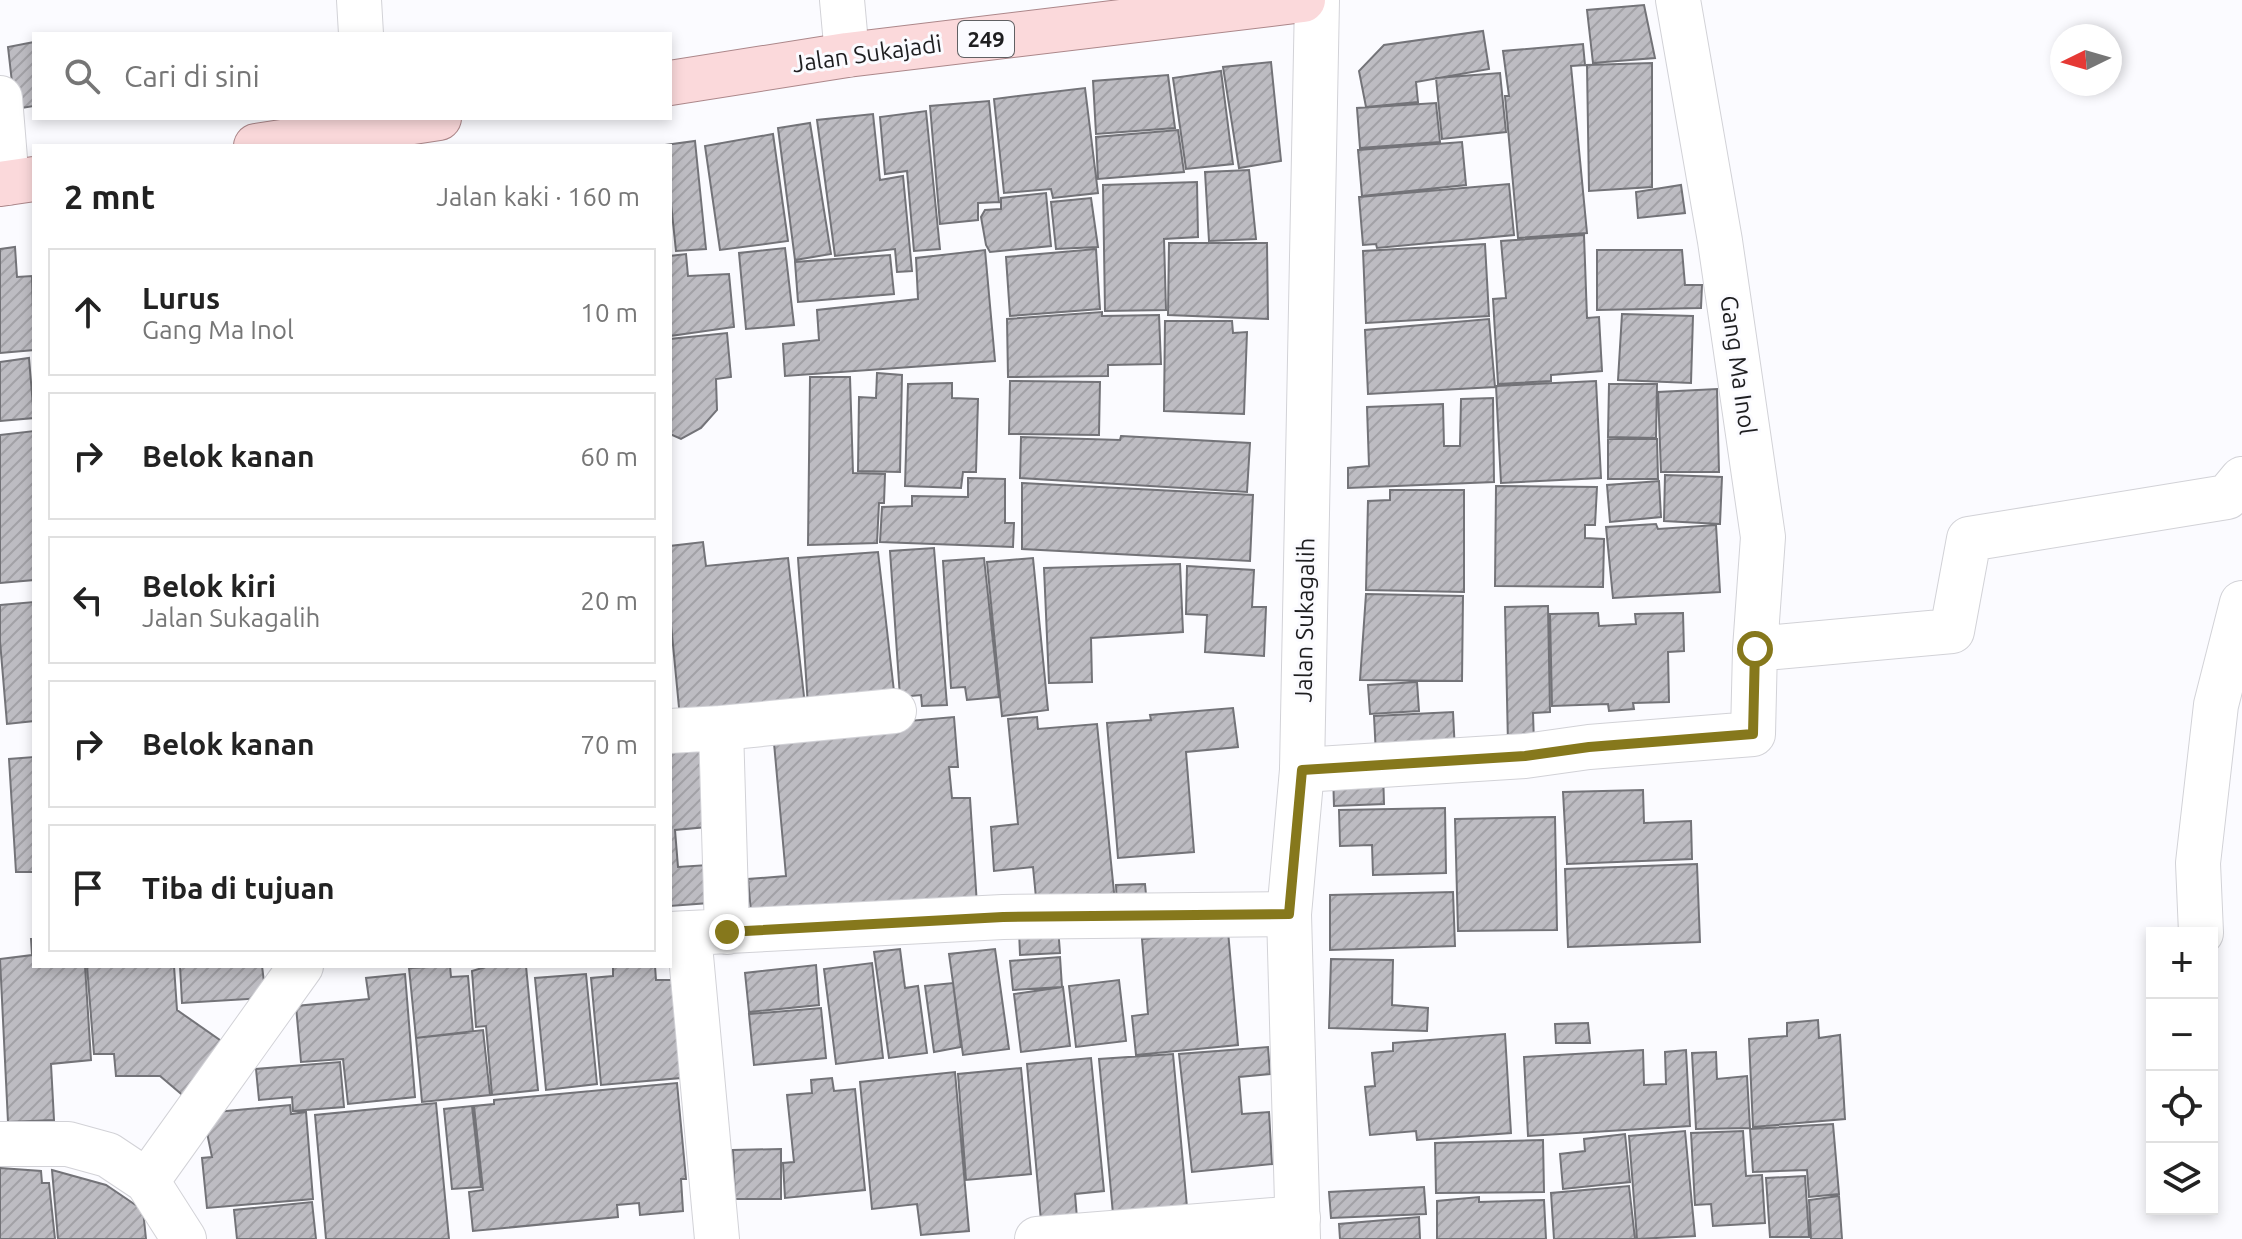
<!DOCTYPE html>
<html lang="id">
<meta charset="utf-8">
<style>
:root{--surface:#fff;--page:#f2f2f2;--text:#222;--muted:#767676;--line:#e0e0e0}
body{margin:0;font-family:Ubuntu,sans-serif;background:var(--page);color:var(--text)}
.controls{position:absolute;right:24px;bottom:24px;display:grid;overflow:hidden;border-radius:0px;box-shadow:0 4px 12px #0003}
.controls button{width:72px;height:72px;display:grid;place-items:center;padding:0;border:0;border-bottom:2px solid var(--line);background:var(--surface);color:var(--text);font:40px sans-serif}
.compass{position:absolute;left:2050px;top:24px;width:72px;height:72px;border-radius:50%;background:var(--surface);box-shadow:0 4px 12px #0003;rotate:265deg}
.stop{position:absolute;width:24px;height:24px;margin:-18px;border:6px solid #86781c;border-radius:50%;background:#fff}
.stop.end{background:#86781c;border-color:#fff;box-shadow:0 2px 8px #0008}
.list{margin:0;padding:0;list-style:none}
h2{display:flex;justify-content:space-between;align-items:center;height:104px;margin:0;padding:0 32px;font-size:34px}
h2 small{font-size:26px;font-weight:400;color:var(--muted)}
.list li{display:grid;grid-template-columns:52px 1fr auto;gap:24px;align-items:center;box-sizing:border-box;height:128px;margin:0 16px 16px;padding:0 16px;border:2px solid var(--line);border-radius:0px}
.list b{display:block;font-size:30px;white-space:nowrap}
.list p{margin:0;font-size:26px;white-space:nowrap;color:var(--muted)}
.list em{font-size:26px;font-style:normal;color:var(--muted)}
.icon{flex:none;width:44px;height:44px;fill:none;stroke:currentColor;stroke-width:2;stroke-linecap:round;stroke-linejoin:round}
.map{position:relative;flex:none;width:2242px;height:1239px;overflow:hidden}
.search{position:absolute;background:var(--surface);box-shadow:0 4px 12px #0003;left:32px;top:32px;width:640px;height:88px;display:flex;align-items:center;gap:20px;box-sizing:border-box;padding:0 28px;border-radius:0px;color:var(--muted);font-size:30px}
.panel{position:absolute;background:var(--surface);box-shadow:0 4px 12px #0003;left:32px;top:144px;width:640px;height:824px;border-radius:0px}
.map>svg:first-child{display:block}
.building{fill:url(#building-hatch);stroke:#737378;stroke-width:2}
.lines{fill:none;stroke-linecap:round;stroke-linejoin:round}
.street-casing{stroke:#d2d2d7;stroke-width:46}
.secondary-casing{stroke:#d2d2d7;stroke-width:46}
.primary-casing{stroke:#ac878a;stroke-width:46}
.street{stroke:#fff;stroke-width:44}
.secondary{stroke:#fff;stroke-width:44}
.primary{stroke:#fbd9db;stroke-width:44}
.route{stroke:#86781c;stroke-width:10}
.labels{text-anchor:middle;stroke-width:6;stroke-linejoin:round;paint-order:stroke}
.shield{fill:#fbfbff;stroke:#606063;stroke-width:2}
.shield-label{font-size:22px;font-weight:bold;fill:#1e1e20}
.street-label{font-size:24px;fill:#1e1e20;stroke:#fbfbff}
</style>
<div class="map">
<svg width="2242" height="1239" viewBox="0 0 2242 1239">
<defs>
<pattern id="building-hatch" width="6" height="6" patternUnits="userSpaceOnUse" patternTransform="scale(2)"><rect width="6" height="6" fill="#bdbcc2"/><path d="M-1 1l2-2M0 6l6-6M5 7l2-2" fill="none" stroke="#a2a1a6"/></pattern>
</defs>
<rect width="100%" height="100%" fill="#fbfbff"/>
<path class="building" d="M1644 5 1655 58 1593 63 1587 10Z
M1483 31 1489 69 1416 82 1418 102 1366 107 1359 71 1384 45Z
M34 42V106L15 109 8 47Z
M1583 44 1585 65 1571 66 1587 233 1518 238 1505 96H1509L1503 51Z
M1271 62 1281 161 1239 168 1223 67Z
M1652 63V187L1589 191 1587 65Z
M1221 71 1233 164 1186 169 1173 78Z
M1500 73 1506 132 1442 139 1436 78Z
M1168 75 1175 128 1096 134 1093 81Z
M1085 88 1098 193 1053 198 1051 189 1004 193 994 99Z
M989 101 999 202 978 203V220L940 224 930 106Z
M1436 103 1440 142 1360 148 1357 108Z
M926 111 940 249 914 251 907 171 885 174 880 117Z
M873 114 880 180 903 176 912 271 897 272 895 249 835 256 817 120Z
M810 123 831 254 795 260 778 128Z
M1178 130 1184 172 1098 179 1096 137Z
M773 134 788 241 720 250 705 146Z
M695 141 706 249 676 251 670 194V146L665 145Z
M1462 142 1466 185 1362 196 1358 150Z
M1249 170 1256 239 1209 241 1205 172Z
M1197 182 1198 237 1164 239 1166 310 1105 311 1103 185Z
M1509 184 1514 235 1377 248 1376 244 1363 245 1359 197Z
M1681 185 1685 213 1638 218 1636 192Z
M1046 193 1051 246 990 252 986 245 981 217 985 210 1001 209V198Z
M1091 198 1098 247 1056 249 1051 202Z
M1584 235 1587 318 1599 317 1602 371 1551 375V381L1498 384 1493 299 1506 298 1501 241Z
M1169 243H1267L1268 319 1168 315Z
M1485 244 1489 316 1366 323 1363 251Z
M15 247 17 277 32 276 34 350 0 353V249Z
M785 248 794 325 746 329 739 253Z
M1096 249 1100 309 1010 316 1006 257Z
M985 250 995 361 785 376 783 344 819 340 817 310 918 299 916 258Z
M1597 250H1682L1685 285H1702L1701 308 1597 310Z
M686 254 688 276 729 274 734 327 670 336V256Z
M890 255 894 294 798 302 795 262Z
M1102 312V316L1159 315 1161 364 1108 365V376L1008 377 1007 319Z
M1622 314 1693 316 1691 383 1618 380Z
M1489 319 1495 387 1368 394 1365 330Z
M1165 321H1232L1233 333 1247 332 1244 414 1164 411Z
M727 333 731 377 716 379 717 410 701 428 681 439 670 434V339Z
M29 358 34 418 0 421V362Z
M877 373 902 375 900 472 858 471 859 397 876 398Z
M810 377H850L853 473 885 474 884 503H879L877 543 808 545Z
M1010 381 1100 382 1099 435 1009 434Z
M1596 381 1601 478 1501 483 1496 386Z
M952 383V398L978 399 976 472H963L961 488 905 486 908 384Z
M1609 384H1657L1656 438 1608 437Z
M1717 389 1719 472H1661L1658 392Z
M1493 398 1494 482 1348 488V468L1369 466 1367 407 1443 404 1444 446H1460L1461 399Z
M34 431V580L0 583V435Z
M1121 436 1250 443 1247 492 1020 478 1021 437 1120 440Z
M1608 439H1657L1658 479H1608Z
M1665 475 1722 477 1720 524 1664 521Z
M968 478 1005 479V523H1014L1013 547 880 542 882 507 912 506V496L968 497Z
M1659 481 1661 517 1610 522 1607 485Z
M1022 483 1253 495 1250 561 1022 549Z
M1496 486 1597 487 1595 525H1585V538L1604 539 1603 587 1495 586Z
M1390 490H1464V592L1366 590 1368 501 1390 500Z
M1656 524 1658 529 1716 525 1720 592 1613 598 1606 527Z
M703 542 706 566 788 558 805 705 680 718 670 614V546Z
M934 548 947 705 922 706 921 695 900 697 890 551Z
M878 552 895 700 808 706 798 558Z
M984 558 999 697 967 700 965 687 951 688 943 561Z
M1033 558 1048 710 1002 716 987 562Z
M1180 564 1183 632 1091 638 1092 682 1049 683 1044 568Z
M1187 566 1254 570 1252 607H1266L1264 656 1205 652 1207 615 1186 614Z
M1366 594 1463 596 1462 681 1360 680Z
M34 602V721L7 724 0 641V605Z
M1548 606 1550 712 1533 713 1534 744H1508L1505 607Z
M1598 613 1599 626 1636 624 1635 614 1683 613 1684 651 1668 652 1669 702 1633 703 1634 709 1609 711 1608 704 1552 706 1550 614Z
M1417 682 1419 711 1370 714 1368 685Z
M1233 708 1238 747 1186 752 1194 852 1118 858 1107 723 1151 720 1150 715Z
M1453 712 1455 752 1376 755 1374 716Z
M954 717 958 767H949L952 798H970L977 905 752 923 748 879 786 876 774 743 782 732Z
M1037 717 1038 729 1097 724 1115 902 1037 908 1033 867 994 871 991 827 1018 824 1008 719Z
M702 746 707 827 675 830 678 867 708 865 709 903 670 906V748Z
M34 757V872H16L9 759Z
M1383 771 1384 804 1334 806 1333 773Z
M1643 790 1644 823 1691 821 1692 859 1567 864 1563 792Z
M1445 808 1446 873 1373 875 1372 845 1340 846 1339 810Z
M1555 817 1557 930 1458 931 1455 819Z
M1697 864 1700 942 1568 947 1565 869Z
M1145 884 1147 905 1117 908 1116 885Z
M1453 892 1455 946 1330 950V895Z
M1058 927 1060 953 1020 955 1019 930Z
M1228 931 1238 1045 1136 1055 1132 1016 1148 1014 1142 939Z
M31 939H34V966H85L91 1060 51 1064 54 1120 8 1122 0 959 32 955Z
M900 949 905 988 918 986 927 1053 889 1058 874 952Z
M995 949 1009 1049 963 1055 949 954Z
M1060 957 1062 987 1013 990 1010 961Z
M1331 959 1393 960 1392 1005 1428 1008 1427 1031 1329 1028Z
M872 963 883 1058 836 1064 824 969Z
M816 965 819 1005 749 1012 745 973Z
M87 966H174L177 1010 227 1045 186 1098 160 1076H116L114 1054H94Z
M180 966H262L266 998 182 1003Z
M450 966 451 977 468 976 473 1032 416 1038 409 968Z
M489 966H526L538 1090 492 1095 486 1026 476 1027 472 971Z
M655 966 656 980H672L681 1078 601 1085 591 978 613 976V967Z
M405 974 415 1097 348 1104 343 1059 301 1062 296 1006 369 999 366 978Z
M586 974 597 1084 546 1090 535 978Z
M1119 980 1126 1041 1076 1047 1069 986Z
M953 983 961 1047 934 1052 925 986Z
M1063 987 1070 1046 1021 1052 1014 994Z
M821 1008 826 1058 754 1065 749 1014Z
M1818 1020 1819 1038 1840 1035 1845 1119 1753 1127 1749 1039 1787 1036V1023Z
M1588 1023 1590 1043H1556L1555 1024Z
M483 1030 490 1095 422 1102 416 1038Z
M1505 1034 1511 1133 1417 1140 1416 1131 1370 1135 1365 1087 1375 1086 1372 1053 1393 1051V1043Z
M1268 1047 1270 1074 1239 1077 1242 1114 1269 1112 1272 1164 1192 1172 1179 1054Z
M1643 1050 1644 1085 1666 1084 1665 1052 1686 1050 1690 1126 1528 1136 1524 1057Z
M1716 1052 1717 1079 1747 1076 1750 1128 1696 1129 1692 1053Z
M1173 1054 1187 1207 1113 1214 1099 1059Z
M1091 1058 1104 1191 1075 1194 1077 1218 1041 1221 1027 1064Z
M340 1062 344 1107 293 1111 292 1097 259 1100 256 1069Z
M1021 1068 1031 1174 966 1180 958 1074Z
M955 1072 969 1231 921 1235 917 1204 872 1209 860 1082Z
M832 1078 834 1091 855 1089 865 1190 785 1198 783 1163 794 1162 787 1095 812 1093 811 1080Z
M677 1083 686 1179H681L683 1211 640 1215 639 1203 617 1205 618 1217 473 1231 469 1192 483 1190 474 1106 494 1104V1100Z
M436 1103 449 1239H326L315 1115Z
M290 1105 291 1114 306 1112 313 1199 207 1208 202 1158 212 1157 205 1123 216 1112Z
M472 1106 481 1187 452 1189 444 1109Z
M1833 1124 1839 1194 1809 1197 1807 1170 1753 1172 1750 1129Z
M1685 1131 1695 1236 1637 1239 1629 1136Z
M1743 1131 1746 1176 1762 1175 1765 1223 1713 1226 1711 1204 1695 1205 1691 1133Z
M1625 1134 1630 1182 1563 1189 1560 1154 1585 1151 1584 1139Z
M1543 1140 1544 1192 1436 1193 1435 1143Z
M781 1149V1199H735L733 1150Z
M0 1168 41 1171 42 1183H49L55 1239H0Z
M52 1170 106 1185 143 1210 146 1239H58Z
M1805 1176 1809 1237H1770L1766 1178Z
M1629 1186 1635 1239H1554L1551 1193Z
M1424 1187 1426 1214 1331 1218 1329 1192Z
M1839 1196 1842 1239H1811L1809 1200Z
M1479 1197V1202L1544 1200 1546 1239H1437V1201Z
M312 1202 316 1239H237L234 1210Z
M1419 1217 1420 1239H1340L1339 1224Z"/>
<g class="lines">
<defs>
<path id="street" d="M359 0 361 34
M842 0 847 55
M0 98 7 183
M1755 649 1952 631 1969 539 2227 497 2242 479
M670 731 721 728
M1302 770 1525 756 1589 747 1753 734 1755 649 1763 537 1720 241 1678 0
M727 932 721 728 894 711
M2201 933 2198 863 2216 705 2242 603
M670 934 1003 917 1289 914
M689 934 717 1239
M0 1144H68L108 1155 147 1181 184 1239
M147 1181 301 966
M1037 1239 1298 1218"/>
<path id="secondary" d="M1298 1239 1289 914 1302 770 1317 0"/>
<path id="primary" d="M670 83 847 55 1303 0
M256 146 439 118
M0 184 34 179"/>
</defs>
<use href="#street" class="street-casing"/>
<use href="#secondary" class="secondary-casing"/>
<use href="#primary" class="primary-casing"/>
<use href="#street" class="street"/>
<use href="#secondary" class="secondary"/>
<use href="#primary" class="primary"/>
</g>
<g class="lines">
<path class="route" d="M727 932 1003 917 1289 914 1302 770 1525 756 1589 747 1753 734 1755 649"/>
</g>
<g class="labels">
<rect class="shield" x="958" y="21" width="56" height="36" rx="6"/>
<g class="shield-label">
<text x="986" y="47">249</text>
</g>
<g class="street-label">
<text transform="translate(867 54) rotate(-8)" y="8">Jalan Sukajadi</text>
<text transform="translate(1738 365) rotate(82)" y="8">Gang Ma Inol</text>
<text transform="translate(1305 620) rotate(-89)" y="8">Jalan Sukagalih</text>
</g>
</g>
</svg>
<div class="controls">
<button>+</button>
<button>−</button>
<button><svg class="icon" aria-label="locate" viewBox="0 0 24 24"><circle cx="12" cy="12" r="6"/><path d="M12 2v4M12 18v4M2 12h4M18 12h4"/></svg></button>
<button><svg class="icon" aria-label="layers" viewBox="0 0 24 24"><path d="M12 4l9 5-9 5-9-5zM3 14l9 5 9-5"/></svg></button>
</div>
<svg class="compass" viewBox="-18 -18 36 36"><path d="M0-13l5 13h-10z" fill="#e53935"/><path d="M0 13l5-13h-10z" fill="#767676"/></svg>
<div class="stop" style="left:1755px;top:649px"></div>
<div class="stop end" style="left:727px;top:932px"></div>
<div class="search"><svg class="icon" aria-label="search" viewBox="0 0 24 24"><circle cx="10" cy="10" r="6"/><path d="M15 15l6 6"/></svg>Cari di sini</div>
<section class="panel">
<h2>2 mnt<small>Jalan kaki · 160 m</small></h2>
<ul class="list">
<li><svg class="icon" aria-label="ahead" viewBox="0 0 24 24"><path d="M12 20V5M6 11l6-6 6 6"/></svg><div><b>Lurus</b><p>Gang Ma Inol</p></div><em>10 m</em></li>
<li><svg class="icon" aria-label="right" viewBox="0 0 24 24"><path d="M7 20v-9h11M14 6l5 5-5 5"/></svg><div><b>Belok kanan</b></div><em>60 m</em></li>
<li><svg class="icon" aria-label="left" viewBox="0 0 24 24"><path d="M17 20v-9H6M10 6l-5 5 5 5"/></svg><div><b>Belok kiri</b><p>Jalan Sukagalih</p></div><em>20 m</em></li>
<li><svg class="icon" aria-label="right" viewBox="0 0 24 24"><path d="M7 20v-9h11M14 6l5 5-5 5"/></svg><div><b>Belok kanan</b></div><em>70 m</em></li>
<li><svg class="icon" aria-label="arrive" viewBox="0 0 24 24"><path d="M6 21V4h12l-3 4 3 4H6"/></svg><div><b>Tiba di tujuan</b></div></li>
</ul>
</section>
</div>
